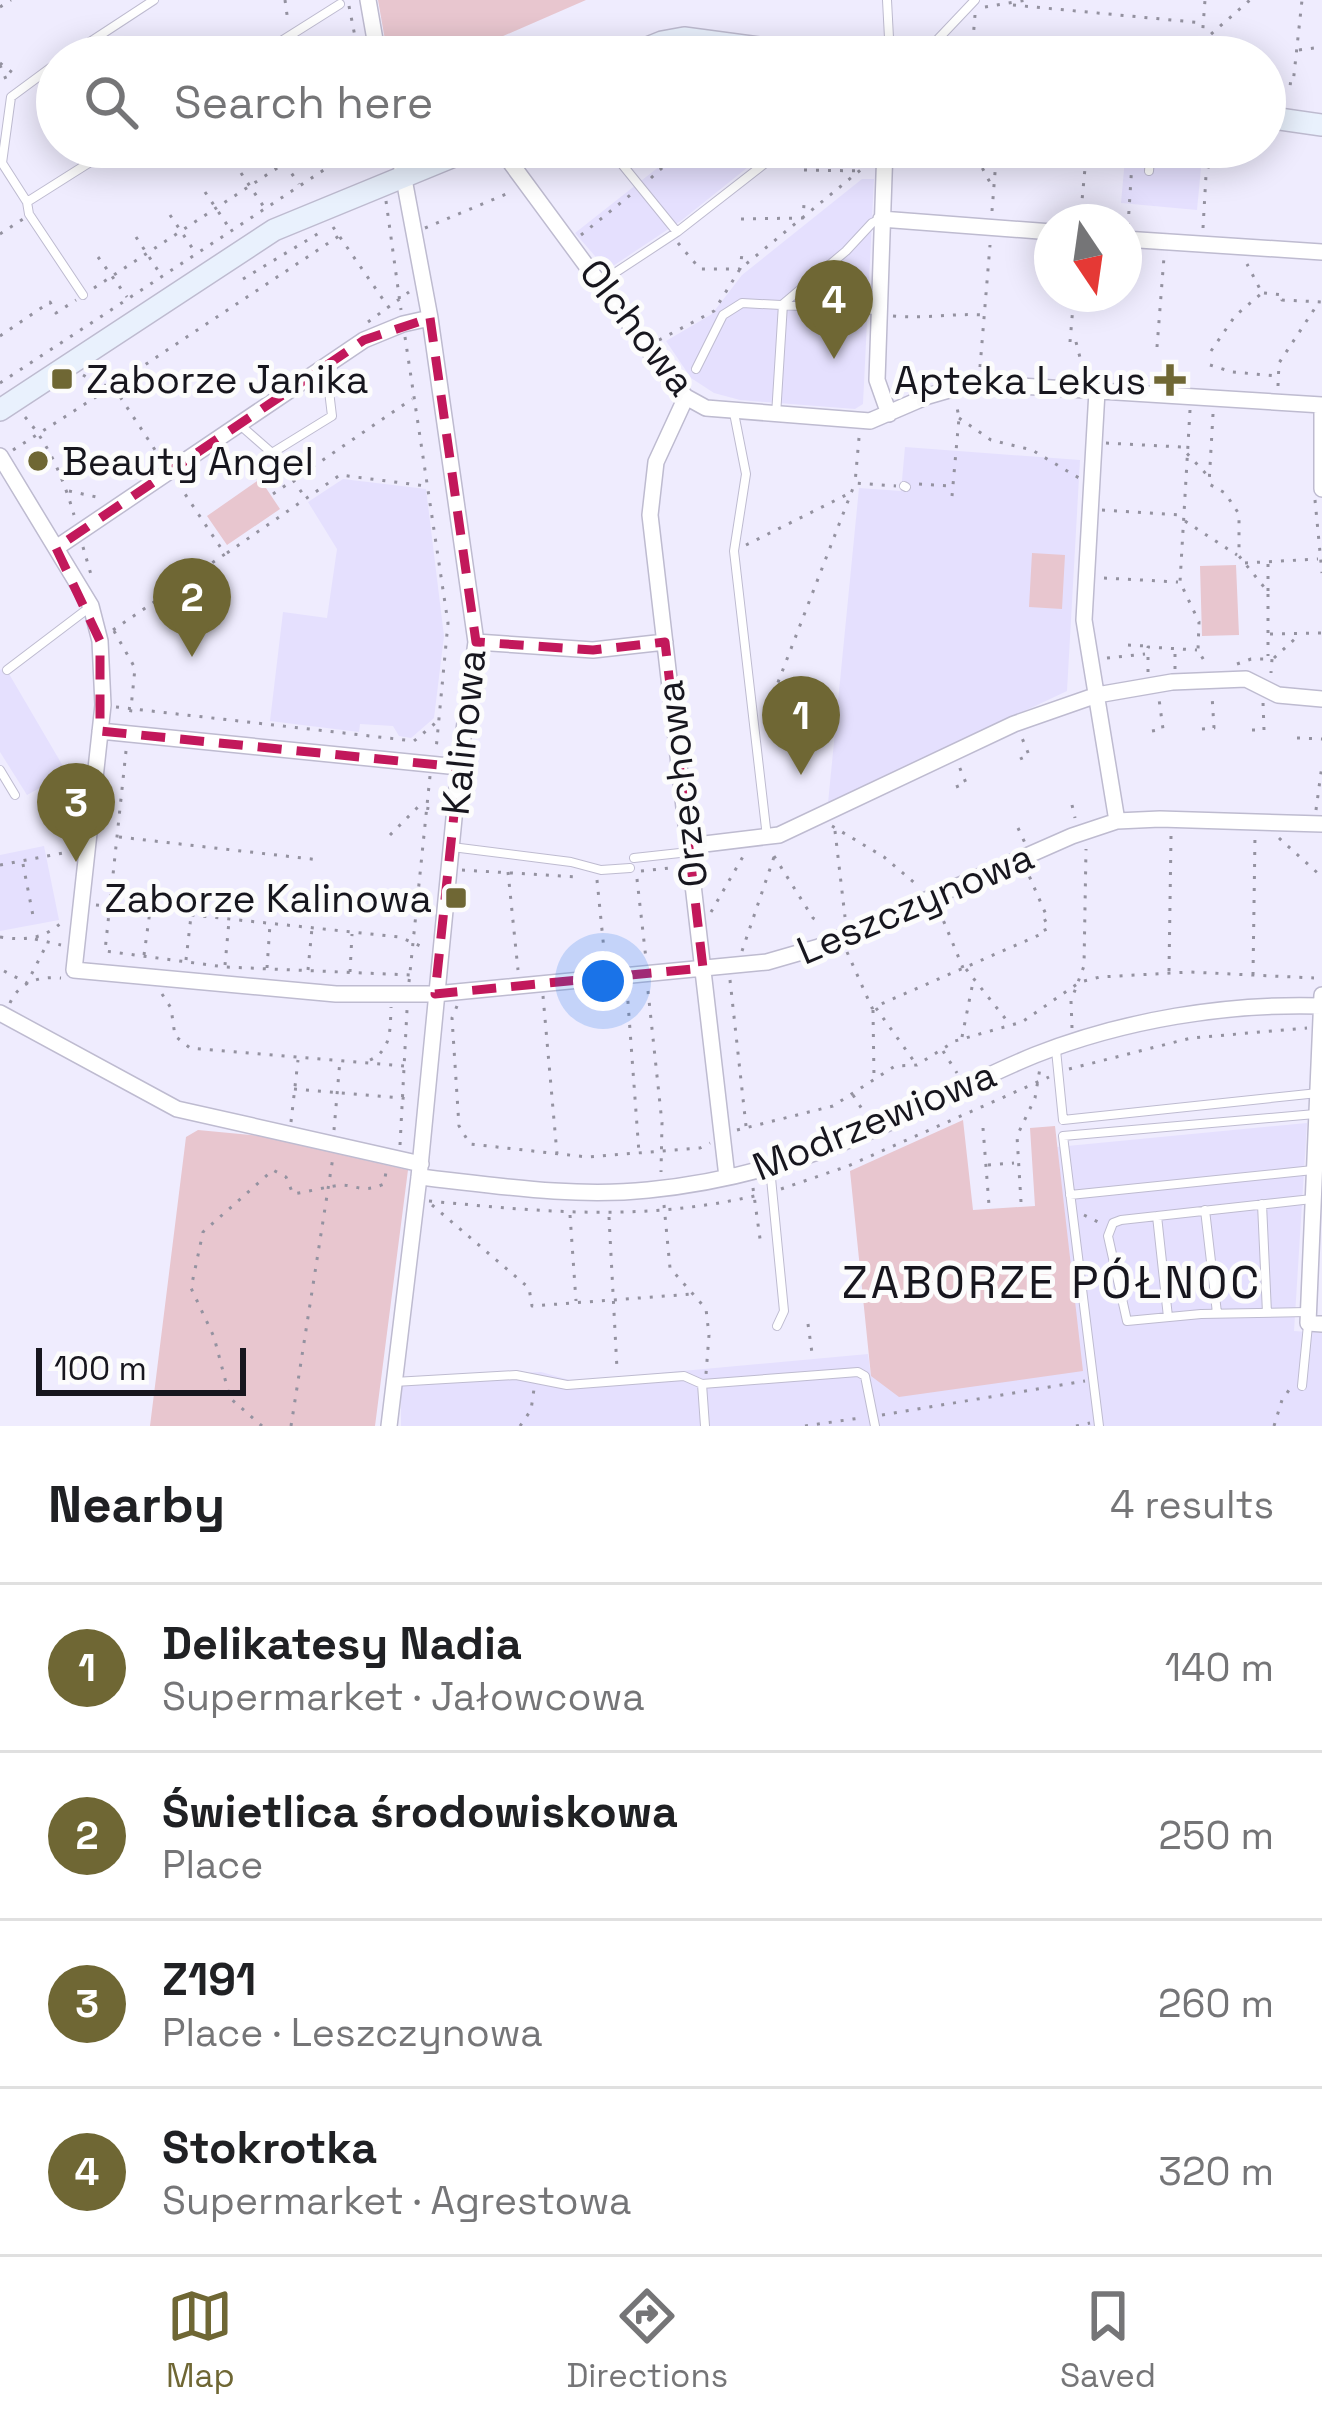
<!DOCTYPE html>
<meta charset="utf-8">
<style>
:root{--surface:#fff;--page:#f2f2f2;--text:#202124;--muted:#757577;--line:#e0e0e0;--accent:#6f6734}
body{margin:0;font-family:"Space Grotesk",sans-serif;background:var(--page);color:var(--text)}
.compass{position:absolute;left:1034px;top:204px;width:108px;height:108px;border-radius:50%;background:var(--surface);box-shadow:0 6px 30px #0003;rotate:167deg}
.scale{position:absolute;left:36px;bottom:30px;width:210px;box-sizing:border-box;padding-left:12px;border:6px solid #17161e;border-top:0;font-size:33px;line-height:42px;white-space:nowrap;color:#17161e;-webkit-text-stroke:9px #fcfcfc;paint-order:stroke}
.you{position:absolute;left:603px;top:981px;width:42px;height:42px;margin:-30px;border:9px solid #fff;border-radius:50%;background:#1a73e8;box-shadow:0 0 0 18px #1a73e833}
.badge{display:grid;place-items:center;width:78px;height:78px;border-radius:50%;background:var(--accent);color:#fff;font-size:39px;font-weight:700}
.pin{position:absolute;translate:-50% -99px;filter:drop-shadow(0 3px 6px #0008)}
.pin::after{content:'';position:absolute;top:63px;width:42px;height:36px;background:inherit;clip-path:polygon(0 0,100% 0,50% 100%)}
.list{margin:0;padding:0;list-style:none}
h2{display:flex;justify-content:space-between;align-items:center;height:156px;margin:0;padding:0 48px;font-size:51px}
h2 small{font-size:39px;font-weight:400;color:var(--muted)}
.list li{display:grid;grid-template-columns:78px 1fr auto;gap:36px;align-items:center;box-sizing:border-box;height:168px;padding:0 48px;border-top:3px solid var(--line)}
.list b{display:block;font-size:45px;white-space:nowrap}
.list p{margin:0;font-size:39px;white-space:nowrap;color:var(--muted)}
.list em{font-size:39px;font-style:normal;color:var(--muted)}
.icon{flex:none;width:66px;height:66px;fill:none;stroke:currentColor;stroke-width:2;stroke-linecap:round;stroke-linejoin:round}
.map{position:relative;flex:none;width:1322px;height:1426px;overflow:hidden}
.search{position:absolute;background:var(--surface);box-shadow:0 6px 30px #0003;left:36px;right:36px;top:36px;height:132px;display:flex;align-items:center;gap:30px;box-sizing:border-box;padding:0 42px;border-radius:66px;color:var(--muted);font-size:45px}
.sheet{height:828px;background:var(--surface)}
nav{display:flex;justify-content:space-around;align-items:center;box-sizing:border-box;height:168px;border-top:3px solid var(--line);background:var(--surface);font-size:33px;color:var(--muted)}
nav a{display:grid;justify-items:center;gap:6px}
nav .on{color:var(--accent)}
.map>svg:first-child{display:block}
.built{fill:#e5e0fe}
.green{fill:#e8c6cf}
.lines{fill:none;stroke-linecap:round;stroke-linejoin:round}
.lane-casing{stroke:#bebbd0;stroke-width:10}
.street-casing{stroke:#bebbd0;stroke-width:18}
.secondary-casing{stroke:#bebbd0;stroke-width:24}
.path{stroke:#9492a0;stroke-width:3;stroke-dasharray:3 9;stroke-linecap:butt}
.lane{stroke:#fff;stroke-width:8}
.street{stroke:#fff;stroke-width:15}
.secondary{stroke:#e9f1fd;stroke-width:21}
.marked{fill:none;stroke:#c2185b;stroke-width:9;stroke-dasharray:24 15;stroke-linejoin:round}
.poi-dot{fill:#6f6734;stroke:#fcfcfc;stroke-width:4.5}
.labels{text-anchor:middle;stroke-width:10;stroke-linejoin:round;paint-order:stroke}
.street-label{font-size:39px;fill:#17161e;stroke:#fcfcfc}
.poi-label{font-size:39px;fill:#17161e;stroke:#fcfcfc;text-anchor:start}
.quarter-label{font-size:45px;letter-spacing:3px;fill:#17161e;stroke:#fcfcfc}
</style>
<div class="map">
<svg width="1322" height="1426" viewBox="0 0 1322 1426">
<rect width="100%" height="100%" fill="#efecfe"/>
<path class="built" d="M684 147H773L682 220 607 270 575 233Z
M1126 147H1203L1197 210 1121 203Z
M862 179H874L863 404 855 409 740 400 714 393 691 378 666 341 712 314 742 275Z
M905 447 1080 460 1067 691 828 803 859 488 901 491Z
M343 479 426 489 444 636 434 718 411 738 399 736 393 726 360 724 359 732 270 721 283 612 327 618 337 549 308 502Z
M5 667 67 773 27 795 0 752V670Z
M44 846 59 920 0 931V855Z
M1307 1123 1294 1331 1322 1333V1426H401V1378L541 1372 573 1381 868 1354 871 1376 1082 1371 1057 1147Z"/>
<path class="green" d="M378 0H586L487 43 441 57H388Z
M260 479 280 509 227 545 207 516Z
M1032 553 1065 555 1062 609 1029 607Z
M1236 565 1239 635 1202 636 1200 566Z
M963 1120 973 1210 1035 1206 1030 1128 1055 1126 1083 1371 899 1397 871 1376 850 1171Z
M198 1130 260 1136 408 1170 375 1426H150L186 1137Z"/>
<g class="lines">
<defs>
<path id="lane" d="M887 0 890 57
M67 57 154 0
M256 57 340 4
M921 57 975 0
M305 147 306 149
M608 147 677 232
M1149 171 1151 147
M27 202 2 163 11 97 57 63
M601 282 677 232 786 147
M83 295 29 214 27 202 114 147
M696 369 723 315 742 303 877 310
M734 413 746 474 734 551 767 837
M776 415 783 304 846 251 872 223 881 219
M240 425 272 453 332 416 326 366
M904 486 906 487
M7 670 90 607
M0 770 15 795
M452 847 571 862 601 870 630 868
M634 858 689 852
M1056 1050 1063 1120 1318 1093
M770 1168 784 1311 777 1326
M1070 1195 1313 1170
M1262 1204 1267 1313
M1205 1210 1217 1313
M1157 1216 1168 1317
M1307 1312 1201 1314 1127 1321 1108 1236 1113 1223 1121 1220 1312 1199
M394 1382 516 1375 567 1385 684 1376 702 1384 858 1372 865 1376 875 1426
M702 1384 705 1426
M1302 1386 1308 1325
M1099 1426 1063 1136 1315 1114"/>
<path id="street" d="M368 0 378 57
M499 147 672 382 686 397 706 408 870 421 928 396 973 383 1322 405
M885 147 877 380 889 414
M881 219 1052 232
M1124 239 1322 252
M1097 391 1084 620 1117 821
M686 397 656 462 650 515 727 1177
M1322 411V489
M0 456 91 606 100 641 103 705 74 970 336 994H435L767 962 819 947 1072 836 1117 821 1160 819 1322 824
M56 548 364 340 403 324 430 318
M476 642 593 650 665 642
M100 731 459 767
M688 846 779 835 1014 724 1097 695 1172 682 1246 679 1278 695 1322 699
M1322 995 1308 1323 1322 1324
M0 1013 177 1109 421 1164
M419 1177C494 1185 572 1198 648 1190 701 1185 758 1172 809 1155 887 1129 959 1086 1035 1055 1124 1020 1226 1003 1322 1006
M389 1426 419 1177 459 767 476 642 430 318 398 147"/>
<path id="secondary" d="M625 57 662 42 684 38 826 57
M1265 117 1322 125
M0 410 274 230 476 147"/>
</defs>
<use href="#lane" class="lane-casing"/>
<use href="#street" class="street-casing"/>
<use href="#secondary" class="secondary-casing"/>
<path class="path" d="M285 0 288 22
M1013 5 1204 23
M349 6 359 57
M0 7 11 0
M985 7 1027 0
M975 15 972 52 993 57
M1202 40 1205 0
M1202 42 1250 0
M1299 50 1322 47
M0 63 18 77
M0 65 8 84
M1265 81 1293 84 1302 0
M376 147 379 169
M971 147 993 188
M317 151 345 156 384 151
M278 154 299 184
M804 170 863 171
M241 173 264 207
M651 178 685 147
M205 192 230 229
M386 201 401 310
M992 211 997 147
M170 215 195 252
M741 219 803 218 804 204
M1080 222 1087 147
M1128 226 1133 147
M333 227 389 308
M425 228 511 192
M1203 228 1206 175 1214 147
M0 234 23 219
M581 235 634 192
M136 237 161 275
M678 243 700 269H740L742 254
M98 257 127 297
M243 279 324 230
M94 288 297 155
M1264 293 1283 295 1282 300 1321 302
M893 316C925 319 953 313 984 315
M368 322 409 292
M0 336 50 302 56 313 76 300
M405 337 448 623 436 750
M659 340 714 311 740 269 869 163
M1070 342 1074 294
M1076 342 1084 373
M1157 347 1164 257
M1211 351 1235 316 1262 293 1247 264
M1210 365 1232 372 1278 376
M980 367 990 245
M83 375 100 385 113 386 339 236
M0 383 345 156 343 147
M1278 386 1279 363 1319 302
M1190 410 1180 582 1199 622 1198 650 1206 664
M1213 414 1209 484 1225 493 1239 514V556L1268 592V656
M25 417C49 444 64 480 74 515
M959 418 991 440 1032 450 1079 478
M859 438 855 483 896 486
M1106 443 1181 447 1209 477
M13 450 113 386 161 459
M293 480 305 497
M919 484 951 486
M69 491 101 498
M273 494 412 399
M952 496 959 418 956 402
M1315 500 1322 573
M1102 510 1182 515
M1185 521 1237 555
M746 545 850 493
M83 547 92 578
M227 553 340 475 426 486
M1245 563 1318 559
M1104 578 1178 582
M1268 591V564
M113 630 225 554 177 482
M114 631 135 668 130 718
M1270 634 1322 633
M1128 645 1146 646
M1107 658 1145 654
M1274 658 1298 636
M1237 664 1251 659H1272L1271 673
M1175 669V648
M1148 672V647L1197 650
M116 707 414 741 439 720
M765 716 855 483
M1202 729 1214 728 1212 695
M1252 730H1264L1263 702
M1152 731 1163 729 1159 699
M1297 738 1322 739
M126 751 105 951 225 967 410 975
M1020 759 1029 755 1022 738
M956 787 966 783 959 766
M1072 805 1075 818
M1316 810 1322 765
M832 826 884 857 917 885
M1018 828 1025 843
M835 831 845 917
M390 835 418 807 439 810
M119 837 320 860
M1279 838 1322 877
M774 856 813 918 821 923
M23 864 34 921
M0 865 74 851
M462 870 578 877
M641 871 679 867
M508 872 518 970
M637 879 646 959
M597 880 605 960
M96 905 400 937 425 948
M939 910 963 968
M711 912 745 853
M0 937C26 941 45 939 64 920
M35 939 61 945
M742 951 774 857
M847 952 872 1008 1046 932 1042 922 1048 919 1027 871
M144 955 150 911
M186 960 191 916
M225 965 229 921
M267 968 270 924
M966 969 1008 1022
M308 970 312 928
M4 971 27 983 48 942
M1169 971 1171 836
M350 972 352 934
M1253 975 1255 835
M730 980 746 1126
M409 982 430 776
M627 989 639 1153
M648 991 662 1123 661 1172
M162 994 171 1008 175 1036 190 1048 404 1066
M543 996 557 1154
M10 1003C19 982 39 976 61 978
M457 1006 452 1018 459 1126 470 1144 587 1157 700 1148 710 1143
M876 1008 916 1064
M873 1010 874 1078
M1072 1028 1071 1001 1084 966 1086 849
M962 1037 973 982
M943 1051 957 1073
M370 1060C392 1050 390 1029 391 1007
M1069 1069 1191 1038 1307 1028
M294 1089 412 1099
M853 1095 867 1117
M291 1122 298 1060
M983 1128 989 1205
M334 1130 340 1060
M737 1130 833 1106 895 1066 917 1065 955 1041 1022 1022 1080 982 1100 977 1190 972 1314 978
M400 1145 407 1010
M988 1165 1014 1163
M753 1188 761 1246
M781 1189 848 1166 1049 1077
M429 1201C547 1212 641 1222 759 1195
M1021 1202 1017 1136 1035 1098 1040 1068
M432 1205 529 1288 532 1306 693 1294
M664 1205 670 1268 706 1309 709 1335 706 1374
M570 1215 576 1301
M1084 1215 1102 1224
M609 1217 617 1369
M808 1324 812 1353
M882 1415 1085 1381
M262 1426 230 1398 214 1337 191 1288 203 1232 273 1170 286 1177 293 1194C307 1192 321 1188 334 1186 355 1182 359 1195 384 1184L386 1172
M291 1426 333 1157
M520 1426 531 1410 534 1389
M805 1426 860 1418
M1076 1426 1090 1423
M1274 1426 1282 1400 1289 1390"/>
<use href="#lane" class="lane"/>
<use href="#street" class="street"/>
<use href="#secondary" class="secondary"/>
</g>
<path class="marked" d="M430 318 476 642 593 650 665 642 703 968 435 994 459 767 100 731V641L56 548 364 340Z"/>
<g class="poi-dot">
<rect x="50" y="367" width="24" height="24" rx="6"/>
<path d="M1164 362h12v12h12v12h-12v12h-12v-12h-12v-12h12z"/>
<circle cx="38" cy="461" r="12"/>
<rect x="444" y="886" width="24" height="24" rx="6"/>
</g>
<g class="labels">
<g class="street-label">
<text transform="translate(638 327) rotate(52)" y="14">Olchowa</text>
<text transform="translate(463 732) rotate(-84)" y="14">Kalinowa</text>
<text transform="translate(681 784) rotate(-97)" y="14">Orzechowa</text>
<text transform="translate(915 903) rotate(-23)" y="14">Leszczynowa</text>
<text transform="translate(874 1120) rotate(-22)" y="14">Modrzewiowa</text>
</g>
<g class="poi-label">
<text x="86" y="393">Zaborze Janika</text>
<text x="1146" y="394" text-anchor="end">Apteka Lekus</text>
<text x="62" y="475">Beauty Angel</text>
<text x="432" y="912" text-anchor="end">Zaborze Kalinowa</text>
</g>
<g class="quarter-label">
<text x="1052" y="1298">ZABORZE PÓŁNOC</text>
</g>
</g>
</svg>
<svg class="compass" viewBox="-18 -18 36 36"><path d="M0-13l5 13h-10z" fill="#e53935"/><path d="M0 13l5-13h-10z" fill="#757577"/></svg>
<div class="scale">100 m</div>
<div class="you"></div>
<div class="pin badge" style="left:801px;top:775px">1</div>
<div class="pin badge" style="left:192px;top:657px">2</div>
<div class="pin badge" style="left:76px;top:862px">3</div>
<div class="pin badge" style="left:834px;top:359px">4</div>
<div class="search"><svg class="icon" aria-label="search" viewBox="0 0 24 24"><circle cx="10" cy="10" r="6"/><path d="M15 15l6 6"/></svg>Search here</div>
</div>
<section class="sheet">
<h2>Nearby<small>4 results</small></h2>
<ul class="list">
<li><span class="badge">1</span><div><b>Delikatesy Nadia</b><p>Supermarket · Jałowcowa</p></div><em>140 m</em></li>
<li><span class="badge">2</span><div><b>Świetlica środowiskowa</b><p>Place</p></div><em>250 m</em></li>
<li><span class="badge">3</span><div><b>Z191</b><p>Place · Leszczynowa</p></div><em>260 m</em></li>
<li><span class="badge">4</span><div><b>Stokrotka</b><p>Supermarket · Agrestowa</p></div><em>320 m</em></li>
</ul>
</section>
<nav>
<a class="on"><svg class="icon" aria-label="map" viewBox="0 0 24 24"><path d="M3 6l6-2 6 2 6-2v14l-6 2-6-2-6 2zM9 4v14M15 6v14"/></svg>Map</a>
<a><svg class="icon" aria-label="directions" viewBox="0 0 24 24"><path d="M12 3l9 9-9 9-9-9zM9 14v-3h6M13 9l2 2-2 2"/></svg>Directions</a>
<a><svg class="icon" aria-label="saved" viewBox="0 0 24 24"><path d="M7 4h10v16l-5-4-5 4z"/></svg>Saved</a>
</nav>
